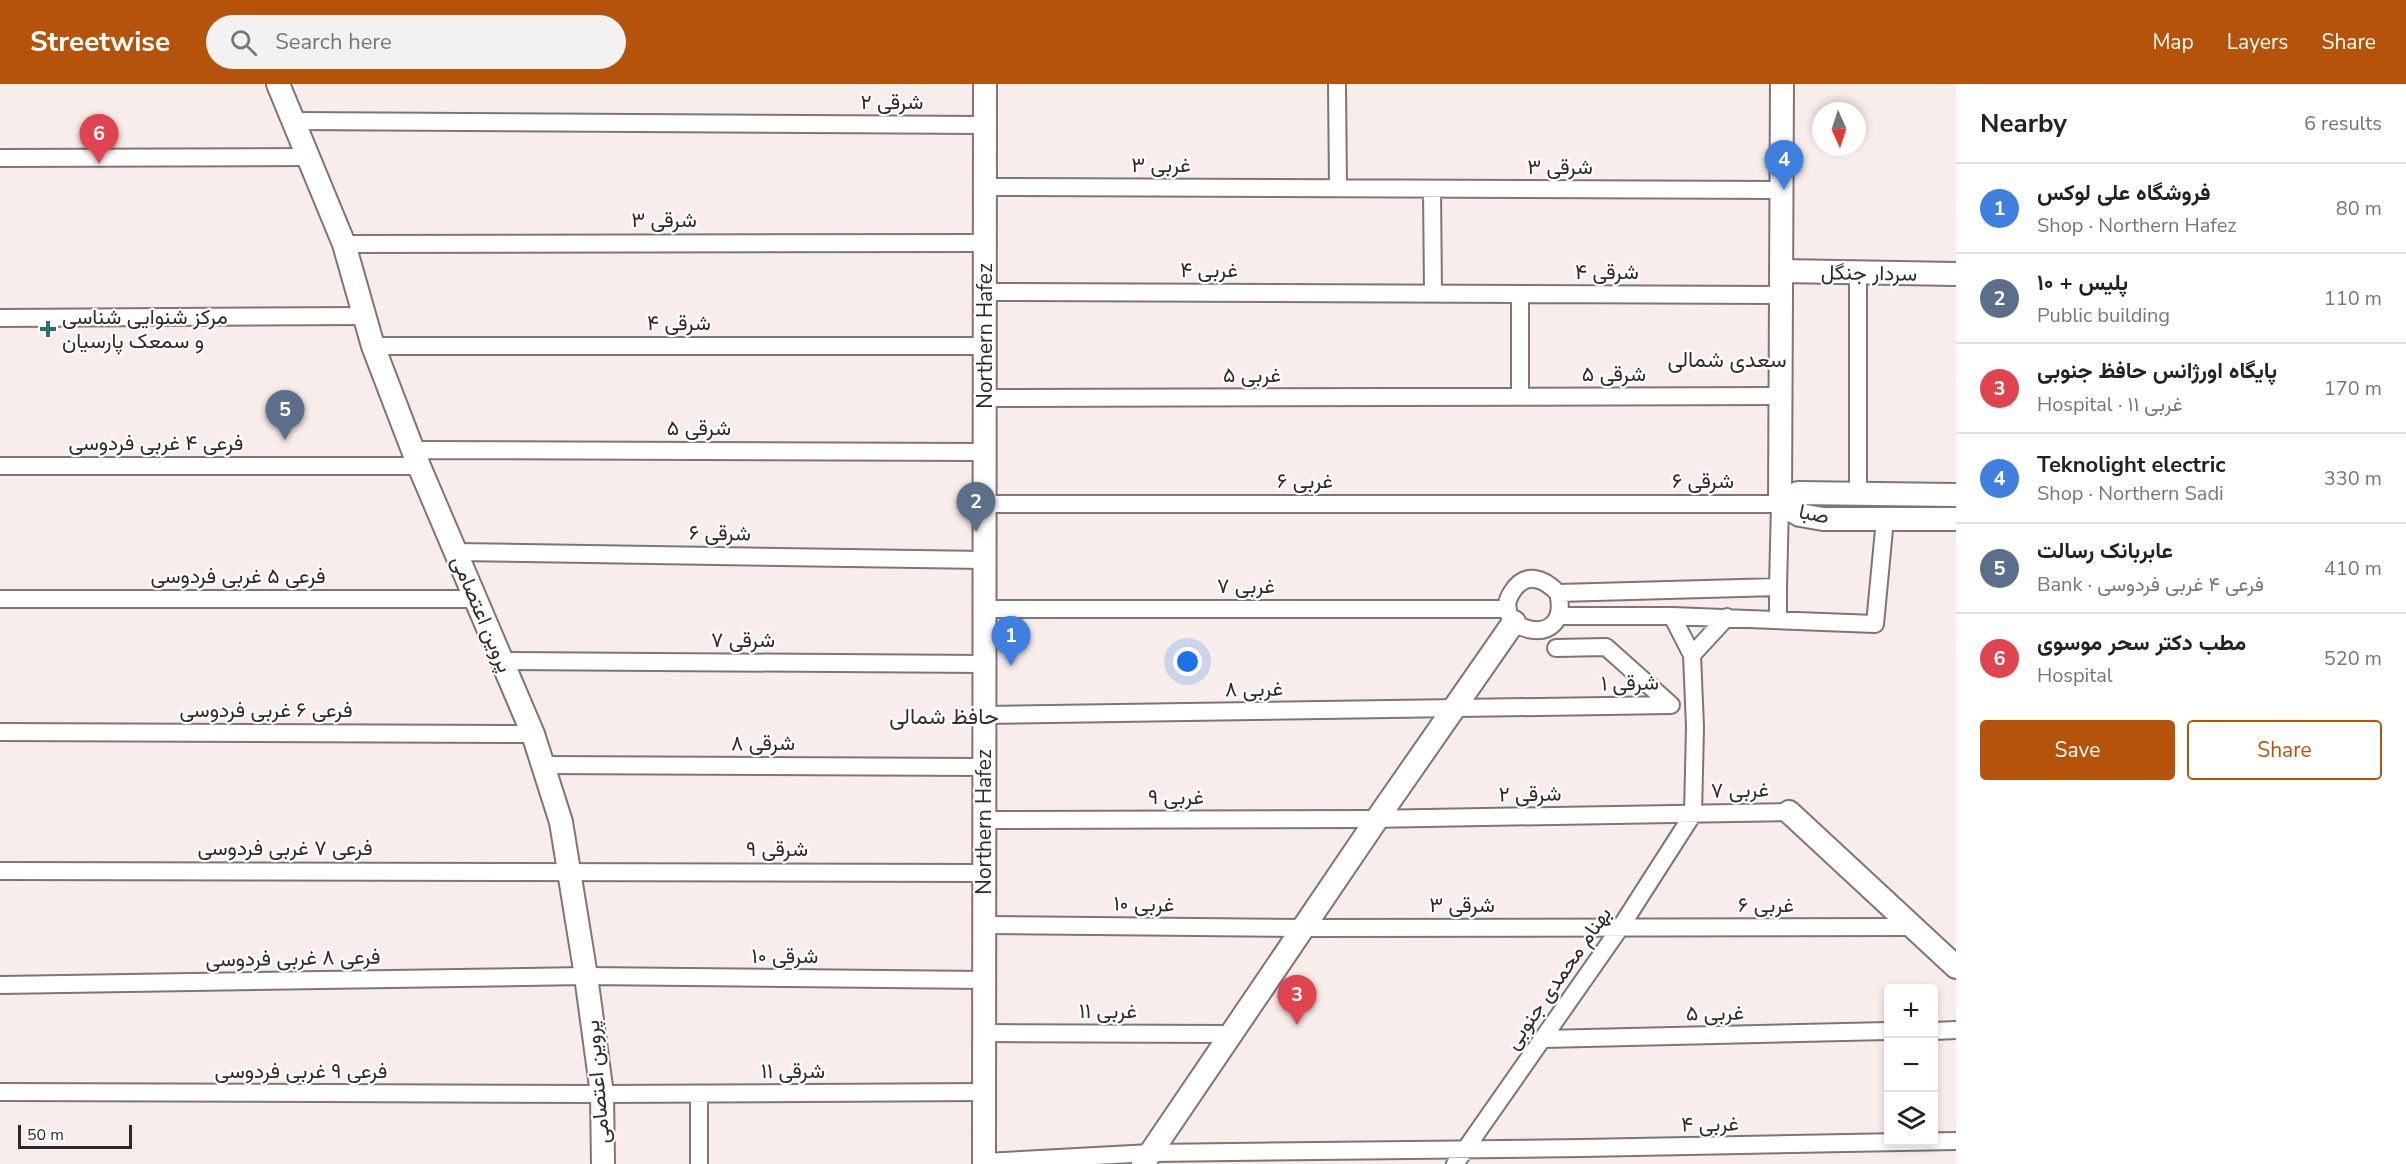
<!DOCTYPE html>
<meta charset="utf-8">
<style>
:root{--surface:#fff;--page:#f2f2f2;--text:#222;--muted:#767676;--line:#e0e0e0;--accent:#b45309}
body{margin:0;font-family:"Nunito Sans",Vazirmatn,sans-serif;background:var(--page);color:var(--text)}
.controls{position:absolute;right:18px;bottom:18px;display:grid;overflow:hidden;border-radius:6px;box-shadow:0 3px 9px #0003}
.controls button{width:54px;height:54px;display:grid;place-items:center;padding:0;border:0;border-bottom:2px solid var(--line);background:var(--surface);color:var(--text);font:30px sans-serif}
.compass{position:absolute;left:1812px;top:18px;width:54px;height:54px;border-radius:50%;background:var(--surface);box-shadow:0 3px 9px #0003;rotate:177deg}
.scale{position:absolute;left:18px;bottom:15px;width:114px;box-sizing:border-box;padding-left:6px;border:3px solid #2e2928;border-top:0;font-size:16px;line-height:21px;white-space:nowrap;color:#2e2928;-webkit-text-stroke:4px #fefefe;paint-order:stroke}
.you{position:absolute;left:1188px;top:578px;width:21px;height:21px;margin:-15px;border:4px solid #fff;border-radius:50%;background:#1a73e8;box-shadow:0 0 0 9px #1a73e833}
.badge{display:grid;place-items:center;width:39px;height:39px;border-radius:50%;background:var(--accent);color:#fff;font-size:20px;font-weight:700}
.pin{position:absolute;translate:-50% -50px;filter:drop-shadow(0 2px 3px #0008)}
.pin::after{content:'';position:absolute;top:32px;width:21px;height:18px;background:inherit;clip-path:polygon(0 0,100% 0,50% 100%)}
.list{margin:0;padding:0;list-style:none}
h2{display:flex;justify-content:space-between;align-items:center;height:78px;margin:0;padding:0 24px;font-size:26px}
h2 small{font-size:20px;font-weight:400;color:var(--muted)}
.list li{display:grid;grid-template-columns:39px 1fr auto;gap:18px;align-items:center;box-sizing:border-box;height:90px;padding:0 24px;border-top:2px solid var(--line)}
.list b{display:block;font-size:22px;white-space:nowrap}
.list p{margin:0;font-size:20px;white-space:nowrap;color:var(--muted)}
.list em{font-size:20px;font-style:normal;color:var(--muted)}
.actions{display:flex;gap:12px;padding:18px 24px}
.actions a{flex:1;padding:14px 0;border:2px solid var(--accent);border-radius:6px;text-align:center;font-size:21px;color:var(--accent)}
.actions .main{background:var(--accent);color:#fff}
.icon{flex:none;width:33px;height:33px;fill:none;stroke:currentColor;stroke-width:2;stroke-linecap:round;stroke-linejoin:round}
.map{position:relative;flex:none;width:1956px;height:1080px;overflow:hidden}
header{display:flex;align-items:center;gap:36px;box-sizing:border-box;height:84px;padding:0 30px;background:var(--accent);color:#fff}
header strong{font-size:28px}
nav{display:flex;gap:33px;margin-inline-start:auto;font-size:21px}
.search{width:420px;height:54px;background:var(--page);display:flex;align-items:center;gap:15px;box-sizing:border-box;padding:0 21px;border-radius:33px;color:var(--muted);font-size:22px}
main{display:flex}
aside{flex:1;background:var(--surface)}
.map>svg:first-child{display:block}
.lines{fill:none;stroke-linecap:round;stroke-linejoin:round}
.street-casing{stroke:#7f7572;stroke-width:20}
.secondary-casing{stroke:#7f7572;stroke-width:26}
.street{stroke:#fff;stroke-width:16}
.secondary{stroke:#fff;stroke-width:22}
.poi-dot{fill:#2a7166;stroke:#fefefe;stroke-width:2}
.labels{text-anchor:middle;stroke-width:4.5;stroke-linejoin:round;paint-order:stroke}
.street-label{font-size:21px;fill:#2e2928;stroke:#fefefe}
.poi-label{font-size:21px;fill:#2e2928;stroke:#fefefe;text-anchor:start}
.neighbourhood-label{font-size:22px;fill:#342b2a;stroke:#fefefe}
</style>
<header>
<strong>Streetwise</strong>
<div class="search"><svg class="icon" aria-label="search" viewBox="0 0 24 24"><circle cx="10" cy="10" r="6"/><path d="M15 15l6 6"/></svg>Search here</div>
<nav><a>Map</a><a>Layers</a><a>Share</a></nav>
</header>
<main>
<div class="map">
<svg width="1956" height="1080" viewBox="0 0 1956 1080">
<rect width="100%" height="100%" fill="#f9edeb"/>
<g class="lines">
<defs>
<path id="street" d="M1337 0 1338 104
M294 37 985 41
M0 74 310 73
M985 103 1782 106
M1432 105 1433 209
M344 160 985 159
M985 208 1781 211
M1520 210V312
M0 234 365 232
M373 262H984
M984 314 1781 312
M413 366 984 368
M0 382H419
M1858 410V189
M984 420H1780L1778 503 1558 509C1544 494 1525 487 1512 508 1486 547 1573 569 1558 509
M456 468 984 476
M1778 503V536
M0 515H476
M984 525H1508
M1559 532H1672L1875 540 1885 435
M1672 532 1692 571 1727 533
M1692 571 1695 643 1693 730
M502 577 984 580
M984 631 1671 621 1606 563 1556 564
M0 648 533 650
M542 681 984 683
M984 736 1368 735 1789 728
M0 787 984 789
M984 841 1304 844 1912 843
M0 901 586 892 984 896
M1934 947 1956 946
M984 949 1232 950
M1543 955 1888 947
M0 1008 602 1010 984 1008
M699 1010V1080
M984 1078 1151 1069 1582 1064 1956 1057
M1455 1080 1620 844 1693 730"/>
<path id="secondary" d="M278 0 344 160 373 262 419 382 533 650 561 738 586 892 602 1010 603 1080
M1781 187 1956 190
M1780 420 1782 0
M1780 420 1800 431 1823 435H1956
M1780 420 1798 409 1956 411
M1789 728 1956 883
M984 1080 985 0
M1143 1080 1377 735 1514 538"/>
</defs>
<use href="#street" class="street-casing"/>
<use href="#secondary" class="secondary-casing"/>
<use href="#street" class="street"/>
<use href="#secondary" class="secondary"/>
</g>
<path class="poi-dot" d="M45 236h6v6h6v6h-6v6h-6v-6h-6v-6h6z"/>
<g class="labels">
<g class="street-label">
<text x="892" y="25">۲ شرقی</text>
<text x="1161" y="88">۳ غربی</text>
<text x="1560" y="90">۳ شرقی</text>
<text x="664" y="143">۳ شرقی</text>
<text x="1209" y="193">۴ غربی</text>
<text x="1607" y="195">۴ شرقی</text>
<text transform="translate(1869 189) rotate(1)" y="7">سردار جنگل</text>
<text x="679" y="246">۴ شرقی</text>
<text transform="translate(985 252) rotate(-90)" y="7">Northern Hafez</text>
<text x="1614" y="297">۵ شرقی</text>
<text x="1252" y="298">۵ غربی</text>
<text x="699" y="351">۵ شرقی</text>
<text x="156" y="366">فرعی ۴ غربی فردوسی</text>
<text x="1305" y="404">۶ غربی</text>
<text x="1703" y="404">۶ شرقی</text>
<text transform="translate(1814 430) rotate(12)" y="7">صبا</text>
<text transform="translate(720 449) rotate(1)" y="7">۶ شرقی</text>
<text x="238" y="499">فرعی ۵ غربی فردوسی</text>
<text x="1246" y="509">۷ غربی</text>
<text transform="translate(482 530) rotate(67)" y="7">پروین اعتصامی</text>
<text x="743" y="563">۷ شرقی</text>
<text transform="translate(1630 599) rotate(-1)" y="7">۱ شرقی</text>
<text transform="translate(1254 605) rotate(-1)" y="7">۸ غربی</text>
<text x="266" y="633">فرعی ۶ غربی فردوسی</text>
<text x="763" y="666">۸ شرقی</text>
<text transform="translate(1740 706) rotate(-1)" y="7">۷ غربی</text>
<text transform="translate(1530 710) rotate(-1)" y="7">۲ شرقی</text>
<text x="1176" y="720">۹ غربی</text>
<text transform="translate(984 738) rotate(-90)" y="7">Northern Hafez</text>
<text x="285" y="771">فرعی ۷ غربی فردوسی</text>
<text x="777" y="772">شرقی ۹</text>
<text transform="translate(1144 820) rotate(1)" y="7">۱۰ غربی</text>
<text x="1462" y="828">۳ شرقی</text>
<text x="1766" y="828">۶ غربی</text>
<text x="785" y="879">شرقی ۱۰</text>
<text transform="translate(293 874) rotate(-1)" y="7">فرعی ۸ غربی فردوسی</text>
<text transform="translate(1558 894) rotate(-55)" y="7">بهنام محمدی جنوبی</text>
<text x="1108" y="934">۱۱ غربی</text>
<text transform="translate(1715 929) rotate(-1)" y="7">۵ غربی</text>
<text x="301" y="994">فرعی ۹ غربی فردوسی</text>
<text x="793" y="994">۱۱ شرقی</text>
<text transform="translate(597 998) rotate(-95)" y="7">پروین اعتصامی</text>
<text transform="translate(1710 1040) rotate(-1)" y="7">۴ غربی</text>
</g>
<g class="poi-label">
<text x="62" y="240">مرکز شنوایی شناسی<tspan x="62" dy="24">و سمعک پارسیان</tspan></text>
</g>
<g class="neighbourhood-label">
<text x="1727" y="283">سعدی شمالی</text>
<text x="944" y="640">حافظ شمالی</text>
</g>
</g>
</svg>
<div class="controls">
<button>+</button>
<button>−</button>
<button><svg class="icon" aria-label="layers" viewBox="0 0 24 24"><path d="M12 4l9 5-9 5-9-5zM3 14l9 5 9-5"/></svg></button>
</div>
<svg class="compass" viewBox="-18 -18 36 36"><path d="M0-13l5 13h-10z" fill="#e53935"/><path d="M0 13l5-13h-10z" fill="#767676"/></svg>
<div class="scale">50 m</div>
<div class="you"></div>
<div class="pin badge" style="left:1011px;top:582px;background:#3f7fe0">1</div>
<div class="pin badge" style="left:976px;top:448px;background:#5c6f8a">2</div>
<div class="pin badge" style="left:1297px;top:941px;background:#e0444e">3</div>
<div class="pin badge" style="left:1784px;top:106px;background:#3f7fe0">4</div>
<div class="pin badge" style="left:285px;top:356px;background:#5c6f8a">5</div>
<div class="pin badge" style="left:99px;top:80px;background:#e0444e">6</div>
</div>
<aside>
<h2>Nearby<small>6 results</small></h2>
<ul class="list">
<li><span class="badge" style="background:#3f7fe0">1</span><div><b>فروشگاه علی لوکس</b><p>Shop · Northern Hafez</p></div><em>80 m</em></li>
<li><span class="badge" style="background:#5c6f8a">2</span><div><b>پلیس + ۱۰</b><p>Public building</p></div><em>110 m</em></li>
<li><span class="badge" style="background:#e0444e">3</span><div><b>پایگاه اورژانس حافظ جنوبی</b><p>Hospital · ۱۱ غربی</p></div><em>170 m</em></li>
<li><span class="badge" style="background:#3f7fe0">4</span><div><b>Teknolight electric</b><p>Shop · Northern Sadi</p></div><em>330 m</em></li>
<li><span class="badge" style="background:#5c6f8a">5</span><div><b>عابربانک رسالت</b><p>Bank · فرعی ۴ غربی فردوسی</p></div><em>410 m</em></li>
<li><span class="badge" style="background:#e0444e">6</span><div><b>مطب دکتر سحر موسوی</b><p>Hospital</p></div><em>520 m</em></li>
</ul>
<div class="actions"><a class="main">Save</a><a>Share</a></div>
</aside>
</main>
